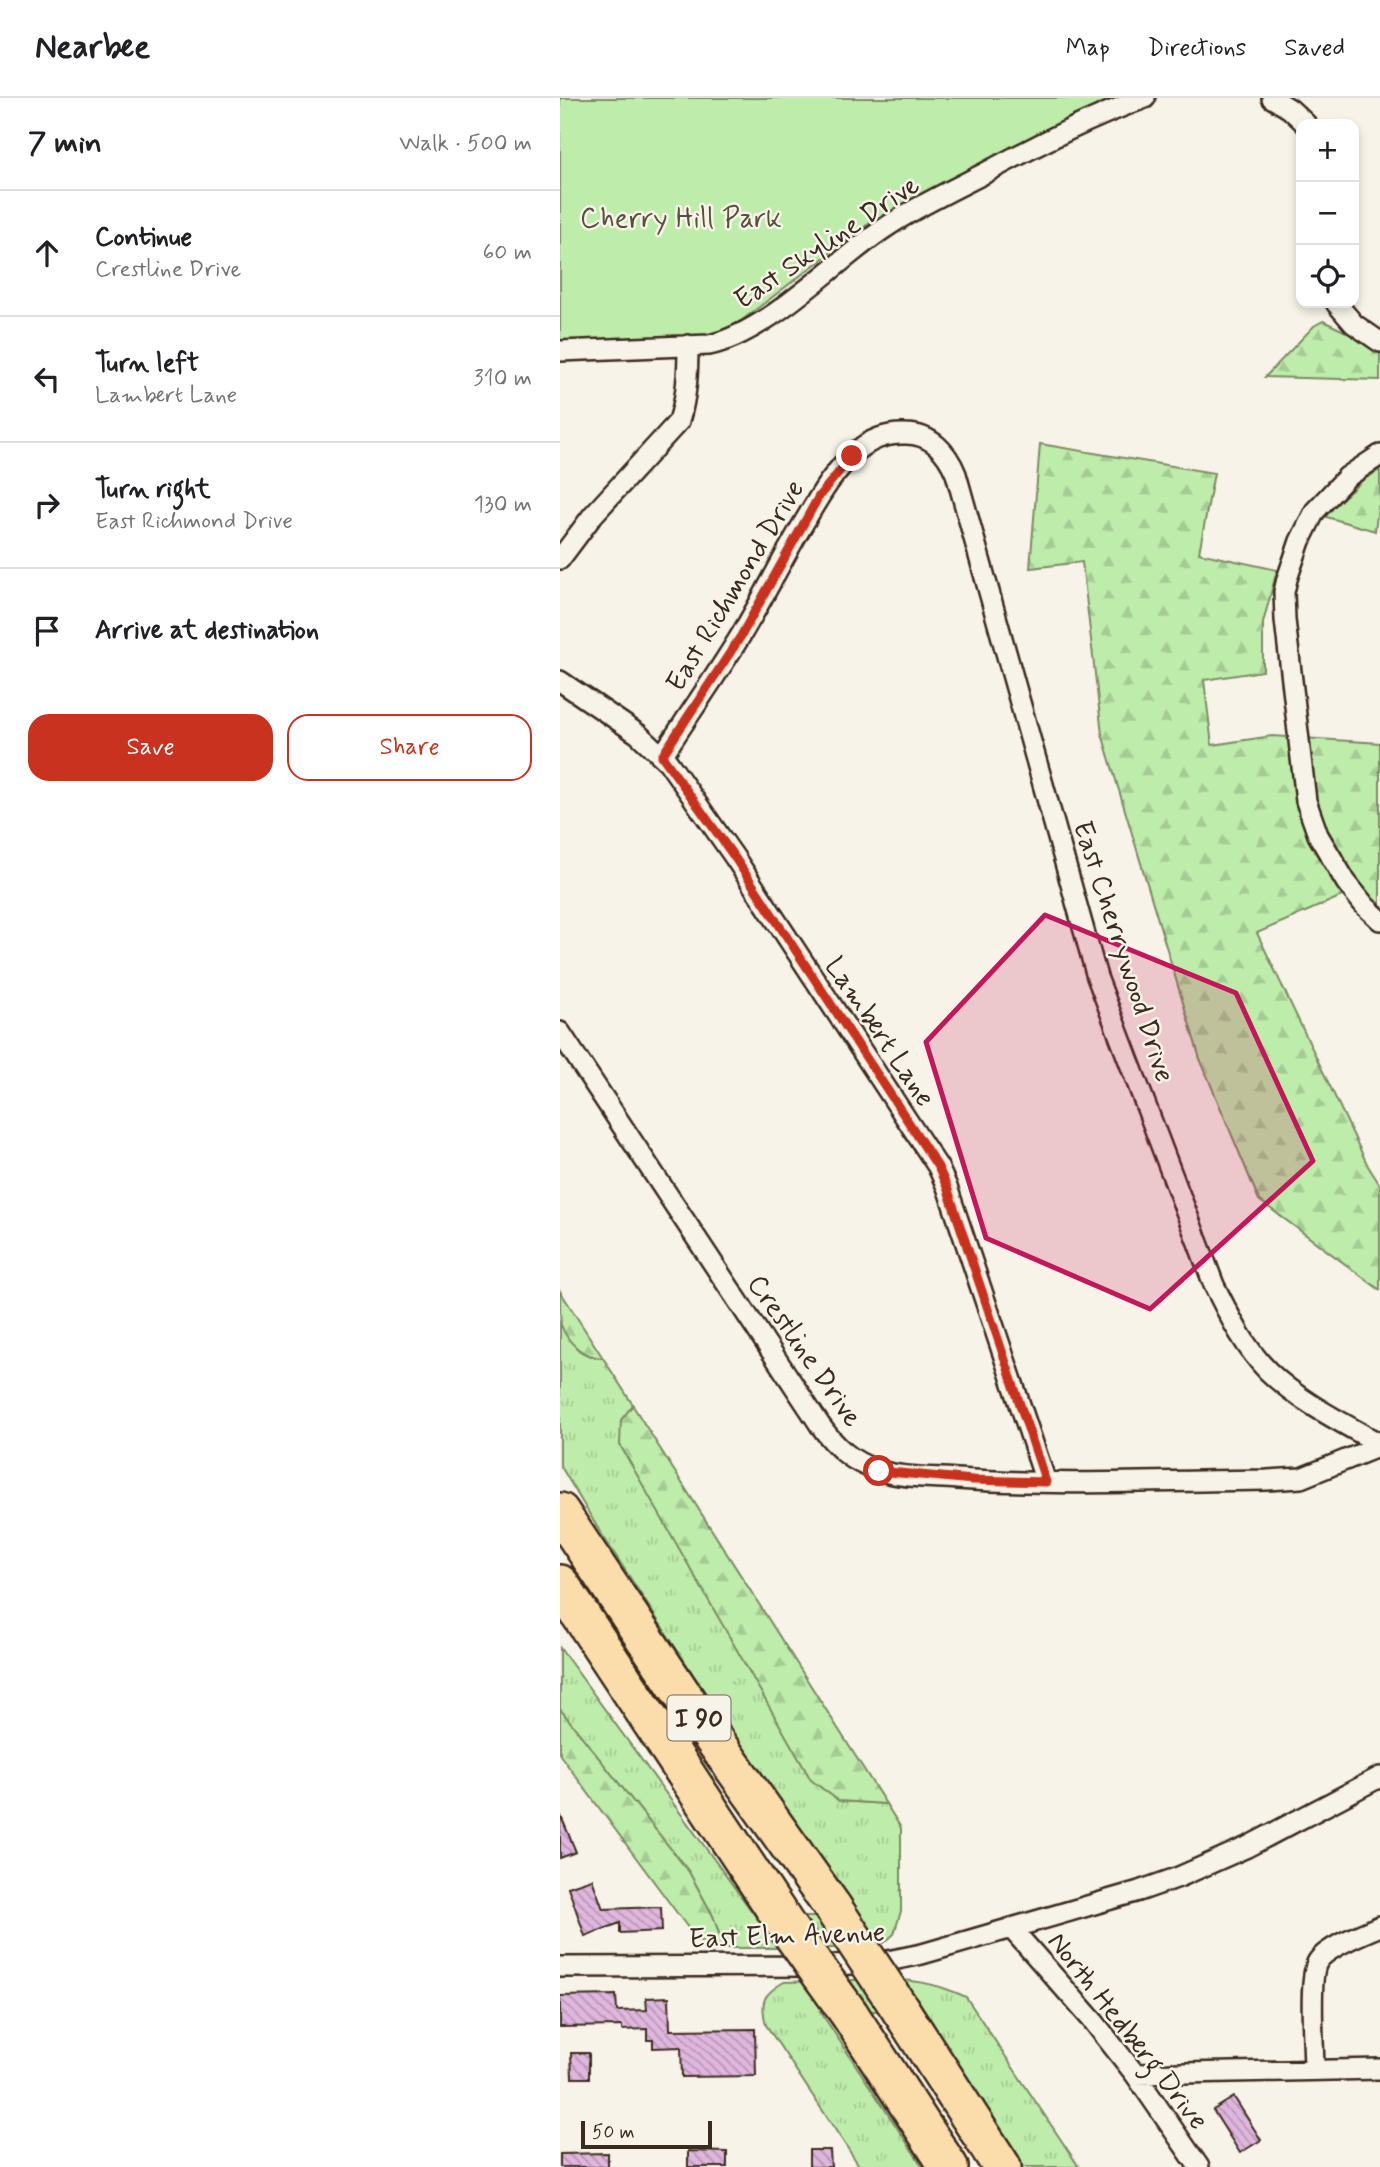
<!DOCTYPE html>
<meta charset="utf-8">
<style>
:root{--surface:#fff;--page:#f6f6f6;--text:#202124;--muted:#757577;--line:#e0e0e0;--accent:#c8321e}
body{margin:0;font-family:Mynerve,sans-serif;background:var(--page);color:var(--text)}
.controls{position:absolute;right:21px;top:21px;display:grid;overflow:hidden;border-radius:14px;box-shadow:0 4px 10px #0003}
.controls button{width:63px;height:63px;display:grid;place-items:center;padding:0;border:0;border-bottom:2px solid var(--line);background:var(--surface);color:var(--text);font:35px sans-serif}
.scale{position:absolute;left:21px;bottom:18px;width:131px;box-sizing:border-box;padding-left:7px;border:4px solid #3b2a1e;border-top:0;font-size:19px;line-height:24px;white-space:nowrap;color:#3b2a1e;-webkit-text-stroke:5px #f7f3e8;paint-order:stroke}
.stop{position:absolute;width:21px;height:21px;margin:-16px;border:5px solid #c8321e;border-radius:50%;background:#fff}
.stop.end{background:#c8321e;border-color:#fff;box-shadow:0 2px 7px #0008}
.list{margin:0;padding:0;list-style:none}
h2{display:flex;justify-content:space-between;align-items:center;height:91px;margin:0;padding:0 28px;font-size:30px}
h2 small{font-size:23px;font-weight:400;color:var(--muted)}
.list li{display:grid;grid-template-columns:46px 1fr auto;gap:21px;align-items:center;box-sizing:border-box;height:126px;padding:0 28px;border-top:2px solid var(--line)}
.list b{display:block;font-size:26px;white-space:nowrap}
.list p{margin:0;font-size:23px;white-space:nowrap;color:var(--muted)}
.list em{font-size:23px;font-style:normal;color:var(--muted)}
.actions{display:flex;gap:14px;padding:21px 28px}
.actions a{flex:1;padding:16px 0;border:2px solid var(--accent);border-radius:21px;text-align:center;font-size:24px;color:var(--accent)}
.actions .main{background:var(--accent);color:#fff}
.icon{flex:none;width:38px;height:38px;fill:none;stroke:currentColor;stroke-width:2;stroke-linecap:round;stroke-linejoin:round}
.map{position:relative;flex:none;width:820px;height:2069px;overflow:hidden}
header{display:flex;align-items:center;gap:42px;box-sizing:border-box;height:98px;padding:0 35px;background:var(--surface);border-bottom:2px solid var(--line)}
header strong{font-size:33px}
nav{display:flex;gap:38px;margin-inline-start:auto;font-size:24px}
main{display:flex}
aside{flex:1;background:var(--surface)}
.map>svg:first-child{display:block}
.grass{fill:url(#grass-tufts);stroke:#7c8b64;stroke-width:2}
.forest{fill:url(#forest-firs);stroke:#7c8b64;stroke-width:2}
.park{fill:#beecab;stroke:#7c8b64;stroke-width:2}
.building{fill:url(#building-back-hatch);stroke:#3b2a1e;stroke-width:2}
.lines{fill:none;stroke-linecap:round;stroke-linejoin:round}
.street-casing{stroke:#3b2a1e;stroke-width:24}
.highway-casing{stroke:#3b2a1e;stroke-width:42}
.street{stroke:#f7f3e8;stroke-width:19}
.highway{stroke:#fbddab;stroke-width:37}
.highway-bridge-casing{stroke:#3b2a1e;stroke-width:42;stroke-linecap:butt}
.highway-bridge{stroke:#fbddab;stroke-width:37}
.route{stroke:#c8321e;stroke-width:9}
.marked{fill:#c2185b;fill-opacity:0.2;stroke:#c2185b;stroke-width:5;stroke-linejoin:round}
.labels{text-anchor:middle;stroke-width:5;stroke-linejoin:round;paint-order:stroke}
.shield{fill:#f7f3e8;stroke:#73665b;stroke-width:2}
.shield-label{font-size:26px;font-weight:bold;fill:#3b2a1e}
.park-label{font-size:28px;fill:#55513a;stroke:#f7f3e8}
.street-label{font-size:28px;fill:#3b2a1e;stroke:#f7f3e8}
</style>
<header>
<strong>Nearbee</strong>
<nav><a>Map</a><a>Directions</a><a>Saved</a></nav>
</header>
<main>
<aside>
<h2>7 min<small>Walk · 500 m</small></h2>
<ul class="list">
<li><svg class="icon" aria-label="ahead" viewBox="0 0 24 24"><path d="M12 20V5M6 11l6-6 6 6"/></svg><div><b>Continue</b><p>Crestline Drive</p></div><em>60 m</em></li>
<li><svg class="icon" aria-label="left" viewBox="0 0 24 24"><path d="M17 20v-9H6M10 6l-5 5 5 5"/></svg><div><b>Turn left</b><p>Lambert Lane</p></div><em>310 m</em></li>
<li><svg class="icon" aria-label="right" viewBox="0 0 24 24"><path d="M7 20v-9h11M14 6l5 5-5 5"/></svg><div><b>Turn right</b><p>East Richmond Drive</p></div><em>130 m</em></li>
<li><svg class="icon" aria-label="arrive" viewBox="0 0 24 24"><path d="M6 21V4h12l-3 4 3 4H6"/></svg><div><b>Arrive at destination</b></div></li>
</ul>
<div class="actions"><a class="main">Save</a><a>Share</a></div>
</aside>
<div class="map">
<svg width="820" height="2069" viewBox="0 0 820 2069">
<defs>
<pattern id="grass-tufts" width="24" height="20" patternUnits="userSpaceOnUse" patternTransform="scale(1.75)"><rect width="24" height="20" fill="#beecab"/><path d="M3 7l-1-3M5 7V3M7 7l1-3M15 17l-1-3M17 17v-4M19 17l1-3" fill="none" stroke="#a4cb93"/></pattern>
<pattern id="forest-firs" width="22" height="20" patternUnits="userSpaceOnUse" patternTransform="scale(1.75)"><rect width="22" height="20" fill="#beecab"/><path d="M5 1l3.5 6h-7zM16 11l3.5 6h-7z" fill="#a4cb93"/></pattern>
<pattern id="building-back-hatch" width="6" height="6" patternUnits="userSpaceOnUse" patternTransform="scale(1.75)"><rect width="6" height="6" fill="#dfb6de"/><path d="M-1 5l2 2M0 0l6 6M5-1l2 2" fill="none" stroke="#b694b3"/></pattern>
</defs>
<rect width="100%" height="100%" fill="#f7f3e8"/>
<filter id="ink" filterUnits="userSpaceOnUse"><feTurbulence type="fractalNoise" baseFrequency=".0143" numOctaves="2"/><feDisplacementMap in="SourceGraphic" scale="14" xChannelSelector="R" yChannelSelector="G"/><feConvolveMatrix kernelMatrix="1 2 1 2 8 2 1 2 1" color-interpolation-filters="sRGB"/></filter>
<g filter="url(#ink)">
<path class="grass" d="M0 1225C13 1246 16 1258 43 1260L73 1307 61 1322 279 1703 326 1706 341 1730V1813L334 1836 324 1845 312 1850H164L153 1818 129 1774 0 1611V1550L196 1819H291L39 1432 0 1367Z
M331 1881C360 1883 380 1887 406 1899L519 2069H459L355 1913H260L363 2069H300L206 1927C200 1903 203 1896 224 1884Z"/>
<path class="forest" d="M763 223 820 250V282L705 279 754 228Z
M480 346 654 375 639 455 717 472 703 525V573L644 582 652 647 712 638 820 645V815L798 791 697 835 808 1068 820 1087V1192L699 1102 640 961 542 636 522 464 470 470Z
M820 372V407L818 409 815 433 763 418 803 382Z
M0 1193 43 1260C22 1258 9 1247 1 1227 0 1218 0 1203 0 1193Z
M73 1307V1308L326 1706 279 1703 251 1682 60 1347 61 1322Z
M0 1611 129 1774 153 1818 164 1850 137 1842 0 1657Z"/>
<path class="park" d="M0 0H556L312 123 177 226 151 237 0 244Z"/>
<path class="building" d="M0 1716 16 1754 0 1760Z
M32 1781 43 1811 101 1809 102 1833 60 1835V1825L25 1838 8 1789Z
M56 1897 57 1913 87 1912 86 1900 109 1899 110 1932 195 1931 196 1978 122 1979 121 1949 93 1950V1942H87V1931L62 1932V1928L0 1929V1898Z
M11 1955H29V1980H12Z
M674 1999 701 2042 680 2055 653 2012Z
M249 2052H270L271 2069H249Z
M128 2053 167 2054V2069H128Z
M48 2055V2069H0V2056Z"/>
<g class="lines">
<defs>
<path id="street" d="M712 0 730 11 746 26
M776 205 794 226 820 244
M0 253 149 247C207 235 272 166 322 132 354 110 390 93 425 75 477 47 529 20 585 0
M820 357 787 379 755 413 740 443 727 481 724 494 725 522 746 703 758 737 786 784 805 808 820 822
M0 461 33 417 119 323C127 298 128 273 128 247
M0 583 78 636 108 664 175 760 378 1069 387 1089 486 1384
M102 658C128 618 156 578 181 537 204 499 223 459 246 421 260 397 275 371 297 353 311 341 327 335 346 336 371 336 387 354 396 376L537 879 654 1187C669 1217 684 1249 708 1273 740 1304 781 1324 820 1346
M0 934 260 1327C275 1348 291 1364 317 1372 342 1380 371 1379 397 1381 499 1388 604 1383 707 1382L741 1380 820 1348
M452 1831 534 1924 575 1976 639 2069
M0 1869 261 1868 323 1864 362 1856 579 1793 619 1779 687 1749 820 1679
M754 1972C754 1951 748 1877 758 1863 767 1849 804 1835 820 1828
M575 1976 820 1971"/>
<path id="highway" d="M0 1414 132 1611 273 1810
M0 1486 227 1829
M340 1911 442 2069
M290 1917 389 2069"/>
</defs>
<use href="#street" class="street-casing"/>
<use href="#highway" class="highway-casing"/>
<use href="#street" class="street"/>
<use href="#highway" class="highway"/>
<defs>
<path id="highway-bridge" d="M273 1810 340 1911
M227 1829 290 1917"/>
</defs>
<use href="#highway-bridge" class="highway-bridge-casing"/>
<use href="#highway-bridge" class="highway-bridge"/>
</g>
</g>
<g class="lines" filter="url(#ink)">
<path class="route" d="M292 358 259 398 181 538 102 658 175 760 378 1069 387 1089 486 1384 413 1382 319 1373"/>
</g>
<path class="marked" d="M485 817 676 895 753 1063 590 1211 426 1140 366 944Z"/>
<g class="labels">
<rect class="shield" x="107.5" y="1597.5" width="63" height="45" rx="5"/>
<g class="shield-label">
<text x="139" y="1629">I 90</text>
</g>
<g class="park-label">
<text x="121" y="129">Cherry Hill Park</text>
</g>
<g class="street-label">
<text transform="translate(266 143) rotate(-34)" y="10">East Skyline Drive</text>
<text transform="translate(174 487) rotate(-59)" y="10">East Richmond Drive</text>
<text transform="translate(565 853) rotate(72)" y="10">East Cherrywood Drive</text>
<text transform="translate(321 933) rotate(56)" y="10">Lambert Lane</text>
<text transform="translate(246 1252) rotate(55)" y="10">Crestline Drive</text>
<text transform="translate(227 1836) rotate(-2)" y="10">East Elm Avenue</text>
<text transform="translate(569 1932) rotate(52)" y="10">North Hedberg Drive</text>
</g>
</g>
</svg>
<div class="controls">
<button>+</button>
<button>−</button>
<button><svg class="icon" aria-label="locate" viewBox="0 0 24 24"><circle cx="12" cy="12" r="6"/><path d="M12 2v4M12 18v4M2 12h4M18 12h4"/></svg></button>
</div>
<div class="scale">50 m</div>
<div class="stop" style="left:319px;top:1373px"></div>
<div class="stop end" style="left:292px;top:358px"></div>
</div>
</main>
